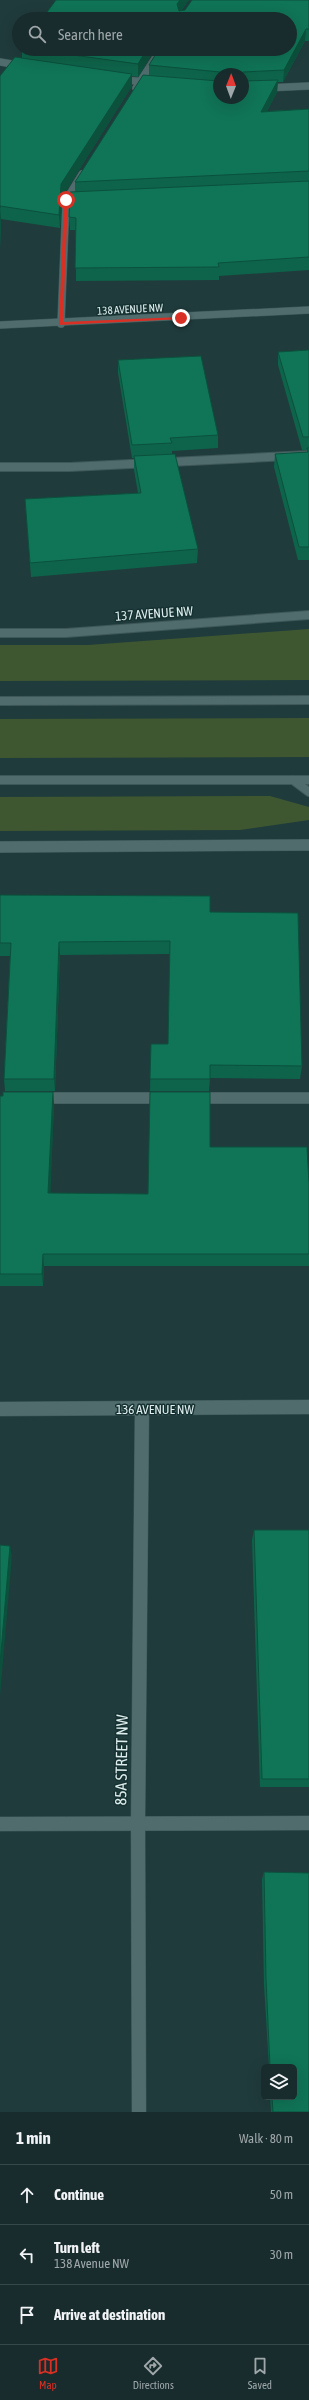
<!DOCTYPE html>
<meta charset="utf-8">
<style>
:root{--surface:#182c2d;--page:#213435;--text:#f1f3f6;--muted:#9fa7aa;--line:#364849;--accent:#d93025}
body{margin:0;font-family:"Asap Condensed",sans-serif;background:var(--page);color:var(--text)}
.controls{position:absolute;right:12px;bottom:12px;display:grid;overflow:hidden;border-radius:6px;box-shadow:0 4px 16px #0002}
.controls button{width:36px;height:36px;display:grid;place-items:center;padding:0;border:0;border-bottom:1px solid var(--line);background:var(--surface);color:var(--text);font:20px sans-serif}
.compass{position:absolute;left:213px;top:68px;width:36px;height:36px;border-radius:50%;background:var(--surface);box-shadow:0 4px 16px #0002;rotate:1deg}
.stop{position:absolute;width:12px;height:12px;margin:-9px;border:3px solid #d93025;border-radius:50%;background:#fff}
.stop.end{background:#d93025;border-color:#fff;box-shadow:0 1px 4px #0008}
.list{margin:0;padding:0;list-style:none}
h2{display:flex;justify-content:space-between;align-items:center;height:52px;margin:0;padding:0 16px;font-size:17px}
h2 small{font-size:13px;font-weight:400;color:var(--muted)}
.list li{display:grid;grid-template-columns:26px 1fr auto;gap:12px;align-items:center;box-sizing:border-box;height:60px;padding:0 16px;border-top:1px solid var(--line)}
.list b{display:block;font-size:15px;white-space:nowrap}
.list p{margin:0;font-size:13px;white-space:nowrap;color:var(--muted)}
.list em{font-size:13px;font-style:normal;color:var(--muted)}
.icon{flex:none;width:22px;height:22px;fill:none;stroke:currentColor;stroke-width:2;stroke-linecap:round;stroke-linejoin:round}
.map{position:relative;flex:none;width:309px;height:2112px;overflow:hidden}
.search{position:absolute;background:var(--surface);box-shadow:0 4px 16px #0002;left:12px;right:12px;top:12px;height:44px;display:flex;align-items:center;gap:10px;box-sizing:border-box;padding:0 14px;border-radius:22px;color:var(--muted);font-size:15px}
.sheet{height:232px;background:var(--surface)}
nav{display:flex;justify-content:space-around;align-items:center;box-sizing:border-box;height:56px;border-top:1px solid var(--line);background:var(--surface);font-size:11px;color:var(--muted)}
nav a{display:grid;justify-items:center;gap:2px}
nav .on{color:var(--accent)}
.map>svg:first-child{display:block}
.green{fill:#3e5731}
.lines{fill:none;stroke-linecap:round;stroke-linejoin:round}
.service-far3-casing{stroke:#3e5758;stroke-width:8}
.service-far2-casing{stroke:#3e5758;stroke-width:10}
.service-far1-casing{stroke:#3e5758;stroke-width:12}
.service-casing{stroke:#3e5758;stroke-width:15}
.minor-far3-casing{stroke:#3e5758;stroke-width:8}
.minor-far2-casing{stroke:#3e5758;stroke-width:10}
.minor-far1-casing{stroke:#3e5758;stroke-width:12}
.minor-casing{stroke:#3e5758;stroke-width:15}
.secondary-casing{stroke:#3e5758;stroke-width:10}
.service-far3{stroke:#506c6d;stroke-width:7}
.service-far2{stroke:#506c6d;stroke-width:8}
.service-far1{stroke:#506c6d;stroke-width:11}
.service{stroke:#506c6d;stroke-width:14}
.minor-far3{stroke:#506c6d;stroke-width:7}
.minor-far2{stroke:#506c6d;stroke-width:8}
.minor-far1{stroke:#506c6d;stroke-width:11}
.minor{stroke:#506c6d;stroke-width:14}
.secondary{stroke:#506c6d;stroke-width:8}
.wall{fill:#0e644a;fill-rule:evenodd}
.shaded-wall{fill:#0b513c}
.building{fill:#107456;stroke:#0b513c}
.route{fill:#d93025}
.labels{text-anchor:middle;stroke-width:3;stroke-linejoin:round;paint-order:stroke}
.far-street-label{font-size:11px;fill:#deeeee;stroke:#163131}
.street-label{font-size:13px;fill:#deeeee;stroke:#163131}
.near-street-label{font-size:16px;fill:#deeeee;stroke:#163131}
</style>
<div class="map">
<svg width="309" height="2112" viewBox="0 0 309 2112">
<rect width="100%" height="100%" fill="#203b3c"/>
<path class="green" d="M309 629V680L0 681V645H88Z
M309 718V757L0 758V719Z
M270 796 309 807V820L240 830 0 831V797Z"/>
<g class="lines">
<defs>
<path id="service-far3" d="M136 88 161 49
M66 200 82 174
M61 324 66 200H83"/>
<path id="service-far2" d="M0 467H70L309 455"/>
<path id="service-far1" d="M39 1098H163
M195 1098H309"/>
<path id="service" d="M0 1824 309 1823"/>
<path id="minor-far3" d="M0 62 24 66
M118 79 153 83
M243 89 309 86
M0 325 309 310"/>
<path id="minor-far2" d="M0 633H66L309 615
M293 780 309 792"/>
<path id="minor-far1" d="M0 847 309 845"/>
<path id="minor" d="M0 1409 309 1407
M139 2112 138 1822 142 1409"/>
<path id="secondary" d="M0 701 309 700
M0 780H309"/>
</defs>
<use href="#service-far3" class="service-far3-casing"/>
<use href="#service-far2" class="service-far2-casing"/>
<use href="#service-far1" class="service-far1-casing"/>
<use href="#service" class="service-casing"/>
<use href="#minor-far3" class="minor-far3-casing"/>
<use href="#minor-far2" class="minor-far2-casing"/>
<use href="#minor-far1" class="minor-far1-casing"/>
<use href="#minor" class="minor-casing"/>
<use href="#secondary" class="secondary-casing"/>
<use href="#service-far3" class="service-far3"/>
<use href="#service-far2" class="service-far2"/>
<use href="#service-far1" class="service-far1"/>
<use href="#service" class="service"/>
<use href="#minor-far3" class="minor-far3"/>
<use href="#minor-far2" class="minor-far2"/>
<use href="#minor-far1" class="minor-far1"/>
<use href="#minor" class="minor"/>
<use href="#secondary" class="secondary"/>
</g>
<path class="wall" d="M56 0H189L181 11 309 0V41H305L283 82H278L277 92 267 111 309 109V270L219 276V280L76 281V230H70L69 217 75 192V182L149 75V65L290 19H42ZM219 74H243V98H219Z
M22 49H155L138 77 132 76V86L62 197 60 228 1 219 0 249V76L22 58Z
M309 350V560H298L274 467 275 454 307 452V450H302L278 365V352Z
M118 360 218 435V448L172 451V454L198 549 197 563 31 577 25 499 138 493 134 470V458H132L118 373Z
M0 895 210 912 302 1066 300 1079 210 1078 209 1091H150L151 1044H168L170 954 60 955 55 1091H5L4 1079 10 956H0Z
M53 1092 54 1105 50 1193 148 1194 210 1147 309 1183V1266H44L43 1286H0V1096Z
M254 1530H309V1787H260L252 1540Z
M264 1872 309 2112H271L270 2097H294V2067H269L264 1985 262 1879Z"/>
<path class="shaded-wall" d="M180 0H189L177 16V4Z
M306 29 305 41 283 82 284 70Z
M147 49H155L138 77V64Z
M132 74V86L62 197 60 228 59 215 61 184Z
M278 80 277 92 260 124 261 112Z
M0 206 1 219 0 249Z
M59 942 60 955 55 1091 54 1079Z
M53 1092 54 1105 50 1205 48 1193Z
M43 1254 44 1266 43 1286 42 1274Z
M10 1546 12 1556 0 1696V1664Z"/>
<path class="building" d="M56 0H180L177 4 179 11 185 10 192 0H309V29H306L284 70 243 72 241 74H222L220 72 149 65 159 49H290V19H42Z
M30 49H147L138 64Z
M15 57 132 74 61 184 59 215 0 206V208V76Z
M143 75 219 81V98H243V81H244L278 80 261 112 309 109V171L75 182Z
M309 181V257L218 263 219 267 75 268 76 218 69 217 70 192Z
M309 350V437H303L278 352Z
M201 356 218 435 170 438 172 443 132 445 118 360Z
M307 448H309V547H299L275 454 308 452Z
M175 454 198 549 30 563 25 499 141 493 134 456Z
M0 895 210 896V912L298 913 302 1066 210 1065V1079H150L151 1044H168L170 941 59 942 54 1079H4L11 943H0Z
M3 1092H53L48 1193 148 1194 150 1092H210V1147H307L309 1183V1254H43L42 1274H0V1096H3Z
M254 1530H309V1779H262Z
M0 1545 10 1546 0 1664Z
M264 1872 309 1873V2112H273L272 2097H294V2067H270L266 1979Z"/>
<path class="route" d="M64 200H68L63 322 181 317 183 319 59 325Z"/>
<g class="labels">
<g class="far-street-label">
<text transform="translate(130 309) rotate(-3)" y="4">138 AVENUE NW</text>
</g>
<g class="street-label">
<text transform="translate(154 613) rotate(-4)" y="5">137 AVENUE NW</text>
<text x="155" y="1414">136 AVENUE NW</text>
</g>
<g class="near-street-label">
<text transform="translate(121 1760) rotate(-89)" y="6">85A STREET NW</text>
</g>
</g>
</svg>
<div class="controls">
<button><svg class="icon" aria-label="layers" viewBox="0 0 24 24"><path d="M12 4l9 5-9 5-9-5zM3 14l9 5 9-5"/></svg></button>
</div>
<svg class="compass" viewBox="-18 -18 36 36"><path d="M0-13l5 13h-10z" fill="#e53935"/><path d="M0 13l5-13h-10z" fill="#9fa7aa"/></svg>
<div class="stop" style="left:66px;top:200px"></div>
<div class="stop end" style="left:181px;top:318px"></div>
<div class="search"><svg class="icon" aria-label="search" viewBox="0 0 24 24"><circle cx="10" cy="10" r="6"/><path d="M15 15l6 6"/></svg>Search here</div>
</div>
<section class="sheet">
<h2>1 min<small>Walk · 80 m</small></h2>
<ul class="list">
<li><svg class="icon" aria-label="ahead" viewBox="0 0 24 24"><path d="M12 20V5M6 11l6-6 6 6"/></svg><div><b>Continue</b></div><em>50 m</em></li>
<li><svg class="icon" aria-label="left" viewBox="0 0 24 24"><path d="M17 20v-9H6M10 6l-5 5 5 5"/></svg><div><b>Turn left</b><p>138 Avenue NW</p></div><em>30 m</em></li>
<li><svg class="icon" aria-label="arrive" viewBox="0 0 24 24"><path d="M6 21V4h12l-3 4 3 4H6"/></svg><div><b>Arrive at destination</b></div></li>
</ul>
</section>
<nav>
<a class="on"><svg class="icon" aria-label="map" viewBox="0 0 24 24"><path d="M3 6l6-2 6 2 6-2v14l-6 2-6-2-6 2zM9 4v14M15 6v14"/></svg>Map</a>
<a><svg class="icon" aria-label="directions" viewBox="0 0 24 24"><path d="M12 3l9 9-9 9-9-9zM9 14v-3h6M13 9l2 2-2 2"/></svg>Directions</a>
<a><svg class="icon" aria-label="saved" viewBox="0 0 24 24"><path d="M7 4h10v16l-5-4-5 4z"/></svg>Saved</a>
</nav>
